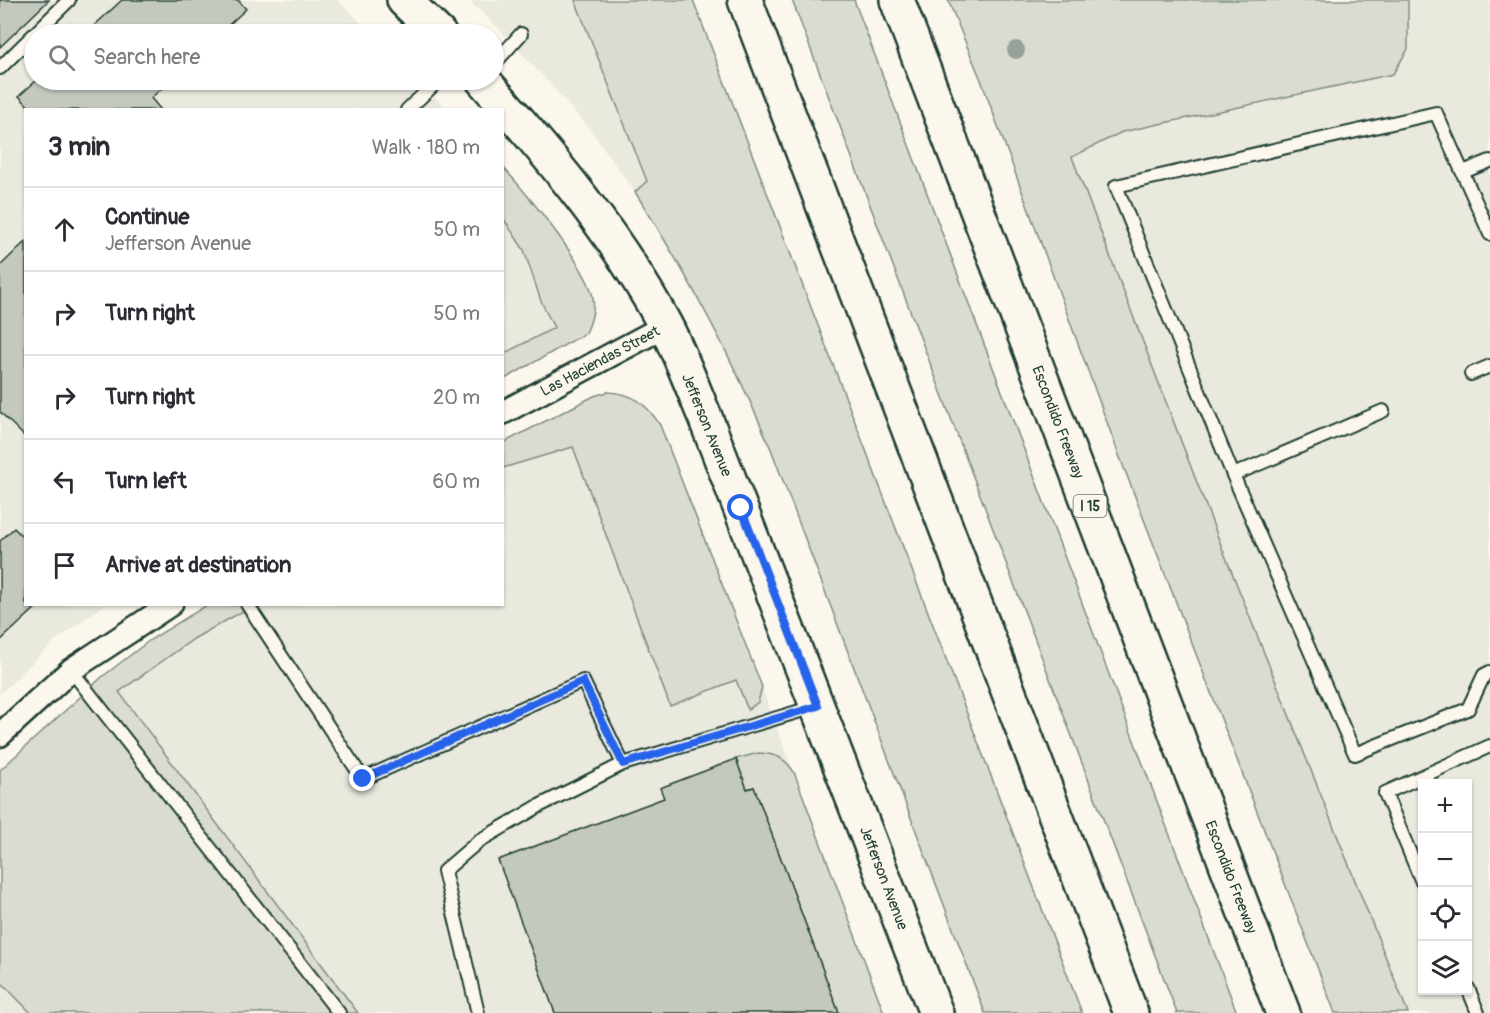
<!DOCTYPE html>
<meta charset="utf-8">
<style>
:root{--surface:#fff;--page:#f2f2f3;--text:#2b2b33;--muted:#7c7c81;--line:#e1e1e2}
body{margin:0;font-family:Pangolin,sans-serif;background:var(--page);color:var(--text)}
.controls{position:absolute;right:18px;bottom:18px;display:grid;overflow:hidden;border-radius:0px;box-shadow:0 2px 4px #0004}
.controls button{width:54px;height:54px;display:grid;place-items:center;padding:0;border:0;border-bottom:2px solid var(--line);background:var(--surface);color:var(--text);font:30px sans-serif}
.stop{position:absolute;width:18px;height:18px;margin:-14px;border:4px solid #2563eb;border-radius:50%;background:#fff}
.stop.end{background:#2563eb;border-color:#fff;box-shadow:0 2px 6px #0008}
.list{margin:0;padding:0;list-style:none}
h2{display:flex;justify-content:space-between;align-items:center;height:78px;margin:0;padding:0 24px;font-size:26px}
h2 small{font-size:20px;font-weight:400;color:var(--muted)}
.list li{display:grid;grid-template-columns:39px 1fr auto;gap:18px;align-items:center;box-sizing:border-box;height:84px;padding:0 24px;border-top:2px solid var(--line)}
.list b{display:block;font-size:22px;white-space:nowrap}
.list p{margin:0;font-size:20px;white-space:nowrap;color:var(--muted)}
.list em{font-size:20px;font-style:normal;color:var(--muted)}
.icon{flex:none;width:33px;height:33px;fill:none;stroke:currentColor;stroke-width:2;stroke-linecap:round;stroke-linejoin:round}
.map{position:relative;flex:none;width:1490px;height:1013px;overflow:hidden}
.search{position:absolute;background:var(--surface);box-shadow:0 2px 4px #0004;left:24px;top:24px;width:480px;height:66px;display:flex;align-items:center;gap:15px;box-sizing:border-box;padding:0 21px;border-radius:33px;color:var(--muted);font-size:22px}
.panel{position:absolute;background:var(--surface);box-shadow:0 2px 4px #0004;left:24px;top:108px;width:480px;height:498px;border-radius:0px}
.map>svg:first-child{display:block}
.built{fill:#eae9de;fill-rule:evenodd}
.green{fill:#dbdcd1;stroke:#7d8c82;stroke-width:1.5}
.building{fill:#c4c9be;stroke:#1f3d34;stroke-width:1.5}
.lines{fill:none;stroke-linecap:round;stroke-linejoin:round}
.lane-casing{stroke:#1f3d34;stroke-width:16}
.street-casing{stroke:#1f3d34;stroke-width:27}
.secondary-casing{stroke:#1f3d34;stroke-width:38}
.highway-casing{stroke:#1f3d34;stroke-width:38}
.lane{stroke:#fbf7ec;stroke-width:12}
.street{stroke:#fbf7ec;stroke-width:22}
.secondary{stroke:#fbf7ec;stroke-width:33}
.highway{stroke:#fbf7ec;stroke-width:33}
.tree{fill:#97a298}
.route{stroke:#2563eb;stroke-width:8}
.labels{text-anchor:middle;stroke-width:4.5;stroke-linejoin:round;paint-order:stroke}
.shield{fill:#fbf7ec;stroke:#61756b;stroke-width:1.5}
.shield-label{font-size:14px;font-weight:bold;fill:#1f3d34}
.street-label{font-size:15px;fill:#1f3d34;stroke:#fbf7ec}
</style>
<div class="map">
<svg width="1490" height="1013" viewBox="0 0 1490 1013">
<rect width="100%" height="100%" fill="#fbf7ec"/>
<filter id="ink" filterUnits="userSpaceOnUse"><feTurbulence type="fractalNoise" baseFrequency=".0167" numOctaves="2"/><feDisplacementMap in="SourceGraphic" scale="12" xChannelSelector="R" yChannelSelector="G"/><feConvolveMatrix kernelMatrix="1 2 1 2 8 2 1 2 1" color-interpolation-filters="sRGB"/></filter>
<g filter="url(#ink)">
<path class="built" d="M0 0H338L372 34H34V80H418L447 109 26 110V604L104 605 55 641 0 694Z
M468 0H575L647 181 635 192 592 132 549 83 495 25Z
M1012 0H1490V1013H1408L1219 540ZM1422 784H1468V990H1422Z
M502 167 562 240 591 291 594 303 592 320 586 333 503 380Z
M625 431 756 672 884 1013H358L119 691 195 638 254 605 502 604 503 468Z
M0 981 31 1013H0Z"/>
<path class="green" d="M575 0H693L1082 1013H985L771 449C733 359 688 275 635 192L647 181Z
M792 0H854L1237 1013H1177Z
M948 0H1408V49L1393 74 1122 132 1072 157 1219 540 1408 1013H1335L1119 455 981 80Z
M503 167C527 194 582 260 592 293 596 307 592 320 586 333L503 380V354L554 328 541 301 524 250 503 218Z
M607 392C633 393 646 403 660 425L762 687 758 702 748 710 736 680 670 706 573 447 503 468V443L594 396Z
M207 605H254L195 638 119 692 358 1013H31L0 981V770L102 677 150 640Z
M758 753C776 754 784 757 794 772L884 1013H839L754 787 747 789 736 759Z"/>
<path class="building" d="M0 0H49L0 47Z
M122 0H238L246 9 219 34H85Z
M37 80H171L151 98 161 110H32L19 96Z
M26 241V438L0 412V266Z
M14 528 26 540V604H40L0 641V541Z
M736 759 747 789 754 787 839 1013H555L498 860 664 798 660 788Z"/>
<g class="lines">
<defs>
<path id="lane" d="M494 64 521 34
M0 68 69 0
M407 110 439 80
M1463 172 1490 161
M1471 374 1490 366
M1383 411 1233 475 1355 754 1468 709 1484 675 1490 672
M1233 475 1116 186 1436 113 1490 234
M247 604 363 779 583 681 623 764 539 806 479 841 444 871 478 1013
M71 670 339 1013
M623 764 817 706
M1422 882 1385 793 1490 746
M1468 988 1478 1013"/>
<path id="street" d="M502 413 665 326
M0 735 71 670 171 604"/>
<path id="secondary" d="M404 0 439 34
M483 80C550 156 617 235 665 325 681 355 692 387 705 417L936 1013"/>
<path id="highway" d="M745 0 1131 1013
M897 0 1283 1013"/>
</defs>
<use href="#lane" class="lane-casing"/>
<use href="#street" class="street-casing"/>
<use href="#secondary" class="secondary-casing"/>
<use href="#highway" class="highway-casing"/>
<use href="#lane" class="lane"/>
<use href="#street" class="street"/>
<use href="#secondary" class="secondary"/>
<use href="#highway" class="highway"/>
</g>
<circle class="tree" cx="1016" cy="50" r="9"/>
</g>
<g class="lines" filter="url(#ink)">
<path class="route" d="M363 779 583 681 623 764 818 706 741 508"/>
</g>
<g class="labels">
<rect class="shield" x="1073.5" y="495" width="33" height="22" rx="4.5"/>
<g class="shield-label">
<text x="1090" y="511">I 15</text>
</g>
<g class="street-label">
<text transform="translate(600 361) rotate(-28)" y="5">Las Haciendas Street</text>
<text transform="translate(1058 422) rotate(69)" y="5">Escondido Freeway</text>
<text transform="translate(707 425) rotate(68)" y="5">Jefferson Avenue</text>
<text transform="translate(1231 877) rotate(69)" y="5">Escondido Freeway</text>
<text transform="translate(884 878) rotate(69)" y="5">Jefferson Avenue</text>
</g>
</g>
</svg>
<div class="controls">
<button>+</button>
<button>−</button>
<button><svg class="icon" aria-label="locate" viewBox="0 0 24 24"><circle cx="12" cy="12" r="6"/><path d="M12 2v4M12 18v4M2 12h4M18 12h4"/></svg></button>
<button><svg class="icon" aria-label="layers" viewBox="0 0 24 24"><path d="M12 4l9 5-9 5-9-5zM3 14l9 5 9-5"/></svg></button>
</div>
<div class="stop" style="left:741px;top:508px"></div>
<div class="stop end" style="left:363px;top:779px"></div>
<div class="search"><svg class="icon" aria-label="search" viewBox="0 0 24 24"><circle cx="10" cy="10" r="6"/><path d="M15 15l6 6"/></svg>Search here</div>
<section class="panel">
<h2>3 min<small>Walk · 180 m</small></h2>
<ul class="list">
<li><svg class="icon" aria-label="ahead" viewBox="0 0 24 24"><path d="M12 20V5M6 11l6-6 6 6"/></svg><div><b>Continue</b><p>Jefferson Avenue</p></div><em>50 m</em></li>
<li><svg class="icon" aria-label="right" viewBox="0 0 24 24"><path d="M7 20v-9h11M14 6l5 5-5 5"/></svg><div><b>Turn right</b></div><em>50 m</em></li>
<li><svg class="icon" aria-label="right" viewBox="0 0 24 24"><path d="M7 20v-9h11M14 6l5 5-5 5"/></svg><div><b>Turn right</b></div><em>20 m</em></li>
<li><svg class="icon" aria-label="left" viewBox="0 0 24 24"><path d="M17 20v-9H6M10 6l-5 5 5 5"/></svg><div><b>Turn left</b></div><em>60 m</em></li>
<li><svg class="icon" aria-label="arrive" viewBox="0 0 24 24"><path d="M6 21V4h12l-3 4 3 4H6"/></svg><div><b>Arrive at destination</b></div></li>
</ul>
</section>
</div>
